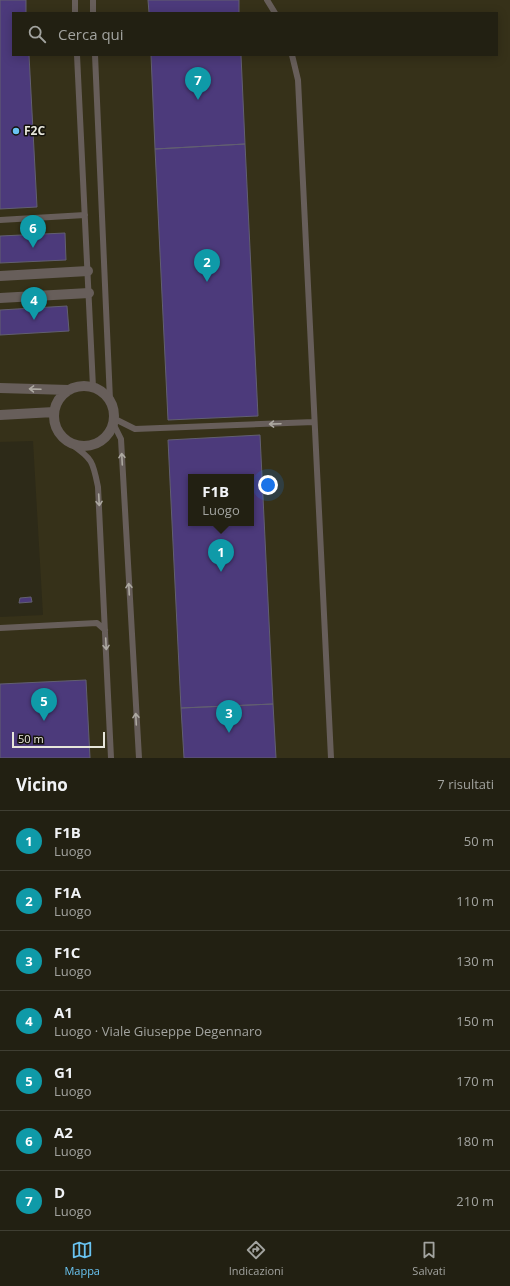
<!DOCTYPE html>
<html lang="it">
<meta charset="utf-8">
<style>
:root{--surface:#222012;--page:#2a281b;--text:#f1f3f6;--muted:#a2a39f;--line:#3f3e32;--accent:#69c3f1}
body{margin:0;font-family:"Open Sans",sans-serif;background:var(--page);color:var(--text)}
.scale{position:absolute;left:12px;bottom:10px;width:93px;box-sizing:border-box;padding-left:4px;border:2px solid #e7e6db;border-top:0;font-size:11px;line-height:14px;white-space:nowrap;color:#e7e6db;-webkit-text-stroke:3px #14120b;paint-order:stroke}
.you{position:absolute;left:268px;top:485px;width:14px;height:14px;margin:-10px;border:3px solid #fff;border-radius:50%;background:#1a73e8;box-shadow:0 0 0 6px #1a73e833}
.badge{display:grid;place-items:center;width:26px;height:26px;border-radius:50%;background:var(--accent);color:#fff;font-size:13px;font-weight:700}
.pin{position:absolute;translate:-50% -33px;filter:drop-shadow(0 1px 2px #0008)}
.pin::after{content:'';position:absolute;top:21px;width:14px;height:12px;background:inherit;clip-path:polygon(0 0,100% 0,50% 100%)}
.popup{position:absolute;left:188px;top:474px;width:66px;height:52px;box-sizing:border-box;display:grid;place-content:center;border-radius:0px;background:var(--surface);filter:drop-shadow(0 1px 3px #0005);font-size:13px;white-space:nowrap;color:var(--muted)}
.popup b{font-size:15px;color:var(--text)}
.popup::after{content:'';position:absolute;left:50%;top:100%;margin-left:-8px;border:8px solid transparent;border-top-color:var(--surface)}
.list{margin:0;padding:0;list-style:none}
h2{display:flex;justify-content:space-between;align-items:center;height:52px;margin:0;padding:0 16px;font-size:17px}
h2 small{font-size:13px;font-weight:400;color:var(--muted)}
.list li{display:grid;grid-template-columns:26px 1fr auto;gap:12px;align-items:center;box-sizing:border-box;height:60px;padding:0 16px;border-top:1px solid var(--line)}
.list b{display:block;font-size:15px;white-space:nowrap}
.list p{margin:0;font-size:13px;white-space:nowrap;color:var(--muted)}
.list em{font-size:13px;font-style:normal;color:var(--muted)}
.icon{flex:none;width:22px;height:22px;fill:none;stroke:currentColor;stroke-width:2;stroke-linecap:round;stroke-linejoin:round}
.map{position:relative;flex:none;width:510px;height:758px;overflow:hidden}
.search{position:absolute;background:var(--surface);box-shadow:0 2px 10px #0003;left:12px;right:12px;top:12px;height:44px;display:flex;align-items:center;gap:10px;box-sizing:border-box;padding:0 14px;border-radius:0px;color:var(--muted);font-size:15px}
.sheet{height:472px;background:var(--surface)}
nav{display:flex;justify-content:space-around;align-items:center;box-sizing:border-box;height:56px;border-top:1px solid var(--line);background:var(--surface);font-size:11px;color:var(--muted)}
nav a{display:grid;justify-items:center;gap:2px}
nav .on{color:var(--accent)}
.map>svg:first-child{display:block}
.built{fill:#363119;fill-rule:evenodd}
.building{fill:#4c3a7b;stroke:#625f71;fill-rule:evenodd}
.lines{fill:none;stroke-linecap:round;stroke-linejoin:round}
.lane{stroke:#675e5a;stroke-width:6}
.street{stroke:#675e5a;stroke-width:10}
.oneway{stroke:#ada9a1}
.poi-dot{fill:#69c3f1;stroke:#14120b;stroke-width:1.5}
.labels{text-anchor:middle;stroke-width:3;stroke-linejoin:round;paint-order:stroke}
.poi-label{font-size:12px;font-weight:bold;fill:#e7e6db;stroke:#14120b;text-anchor:start}
</style>
<div class="map">
<svg width="510" height="758" viewBox="0 0 510 758">
<rect width="100%" height="100%" fill="#2d2a18"/>
<path class="built" d="M0 0H510V758H0V617L43 615 33 441 0 442ZM13 13H497V55H13ZM191 477H251V523H191Z"/>
<path class="building" d="M0 0H26V13H13V55H29L37 207 0 209Z
M148 0H239V13H149Z
M151 55H241L245 144 155 149Z
M245 144 258 416 168 420 155 149Z
M65 233 66 260 0 263V236Z
M67 306 69 331 0 335V310Z
M260 435 273 704 181 708 168 440ZM191 477H251V523H191Z
M31 597 32 602 19 603 20 598Z
M86 680 90 758H0V684Z
M273 704 276 758H184L181 708Z"/>
<g class="lines">
<path class="lane" d="M75 0V13
M93 0V13
M267 0 275 13
M77 55 93 387
M95 55 110 400
M292 55 298 80 331 758
M0 220 85 215
M115 419 135 429 314 422
M114 425 121 439 139 758
M71 444C93 459 93 462 98 487L111 758
M0 628 97 623 105 630"/>
<path class="street" d="M0 276 88 271
M0 298 89 293
M54 416a30 30 0 1 1 60 0a30 30 0 1 1-60 0Z
M0 388 69 390
M0 415 54 412"/>
</g>
<defs><path id="oneway-shaft" d="M-6 0H5M1.5-3L5.5 0L1.5 3" fill="none" stroke-width="1.6" stroke-linecap="round" stroke-linejoin="round"/></defs>
<g class="oneway">
<use href="#oneway-shaft" transform="translate(35 389) rotate(-178)"/>
<use href="#oneway-shaft" transform="translate(275 424) rotate(178)"/>
<use href="#oneway-shaft" transform="translate(122 459) rotate(-93)"/>
<use href="#oneway-shaft" transform="translate(99 500) rotate(87)"/>
<use href="#oneway-shaft" transform="translate(129 589) rotate(-93)"/>
<use href="#oneway-shaft" transform="translate(106 644) rotate(87)"/>
<use href="#oneway-shaft" transform="translate(136 719) rotate(-93)"/>
</g>
<circle class="poi-dot" cx="16" cy="131" r="4"/>
<g class="labels">
<g class="poi-label">
<text x="24" y="135">F2C</text>
</g>
</g>
</svg>
<div class="scale">50 m</div>
<div class="you"></div>
<div class="pin badge" style="left:221px;top:572px;background:#0f9aa8">1</div>
<div class="popup"><b>F1B</b>Luogo</div>
<div class="pin badge" style="left:207px;top:282px;background:#0f9aa8">2</div>
<div class="pin badge" style="left:229px;top:733px;background:#0f9aa8">3</div>
<div class="pin badge" style="left:34px;top:320px;background:#0f9aa8">4</div>
<div class="pin badge" style="left:44px;top:721px;background:#0f9aa8">5</div>
<div class="pin badge" style="left:33px;top:248px;background:#0f9aa8">6</div>
<div class="pin badge" style="left:198px;top:100px;background:#0f9aa8">7</div>
<div class="search"><svg class="icon" aria-label="search" viewBox="0 0 24 24"><circle cx="10" cy="10" r="6"/><path d="M15 15l6 6"/></svg>Cerca qui</div>
</div>
<section class="sheet">
<h2>Vicino<small>7 risultati</small></h2>
<ul class="list">
<li><span class="badge" style="background:#0f9aa8">1</span><div><b>F1B</b><p>Luogo</p></div><em>50 m</em></li>
<li><span class="badge" style="background:#0f9aa8">2</span><div><b>F1A</b><p>Luogo</p></div><em>110 m</em></li>
<li><span class="badge" style="background:#0f9aa8">3</span><div><b>F1C</b><p>Luogo</p></div><em>130 m</em></li>
<li><span class="badge" style="background:#0f9aa8">4</span><div><b>A1</b><p>Luogo · Viale Giuseppe Degennaro</p></div><em>150 m</em></li>
<li><span class="badge" style="background:#0f9aa8">5</span><div><b>G1</b><p>Luogo</p></div><em>170 m</em></li>
<li><span class="badge" style="background:#0f9aa8">6</span><div><b>A2</b><p>Luogo</p></div><em>180 m</em></li>
<li><span class="badge" style="background:#0f9aa8">7</span><div><b>D</b><p>Luogo</p></div><em>210 m</em></li>
</ul>
</section>
<nav>
<a class="on"><svg class="icon" aria-label="map" viewBox="0 0 24 24"><path d="M3 6l6-2 6 2 6-2v14l-6 2-6-2-6 2zM9 4v14M15 6v14"/></svg>Mappa</a>
<a><svg class="icon" aria-label="directions" viewBox="0 0 24 24"><path d="M12 3l9 9-9 9-9-9zM9 14v-3h6M13 9l2 2-2 2"/></svg>Indicazioni</a>
<a><svg class="icon" aria-label="saved" viewBox="0 0 24 24"><path d="M7 4h10v16l-5-4-5 4z"/></svg>Salvati</a>
</nav>
